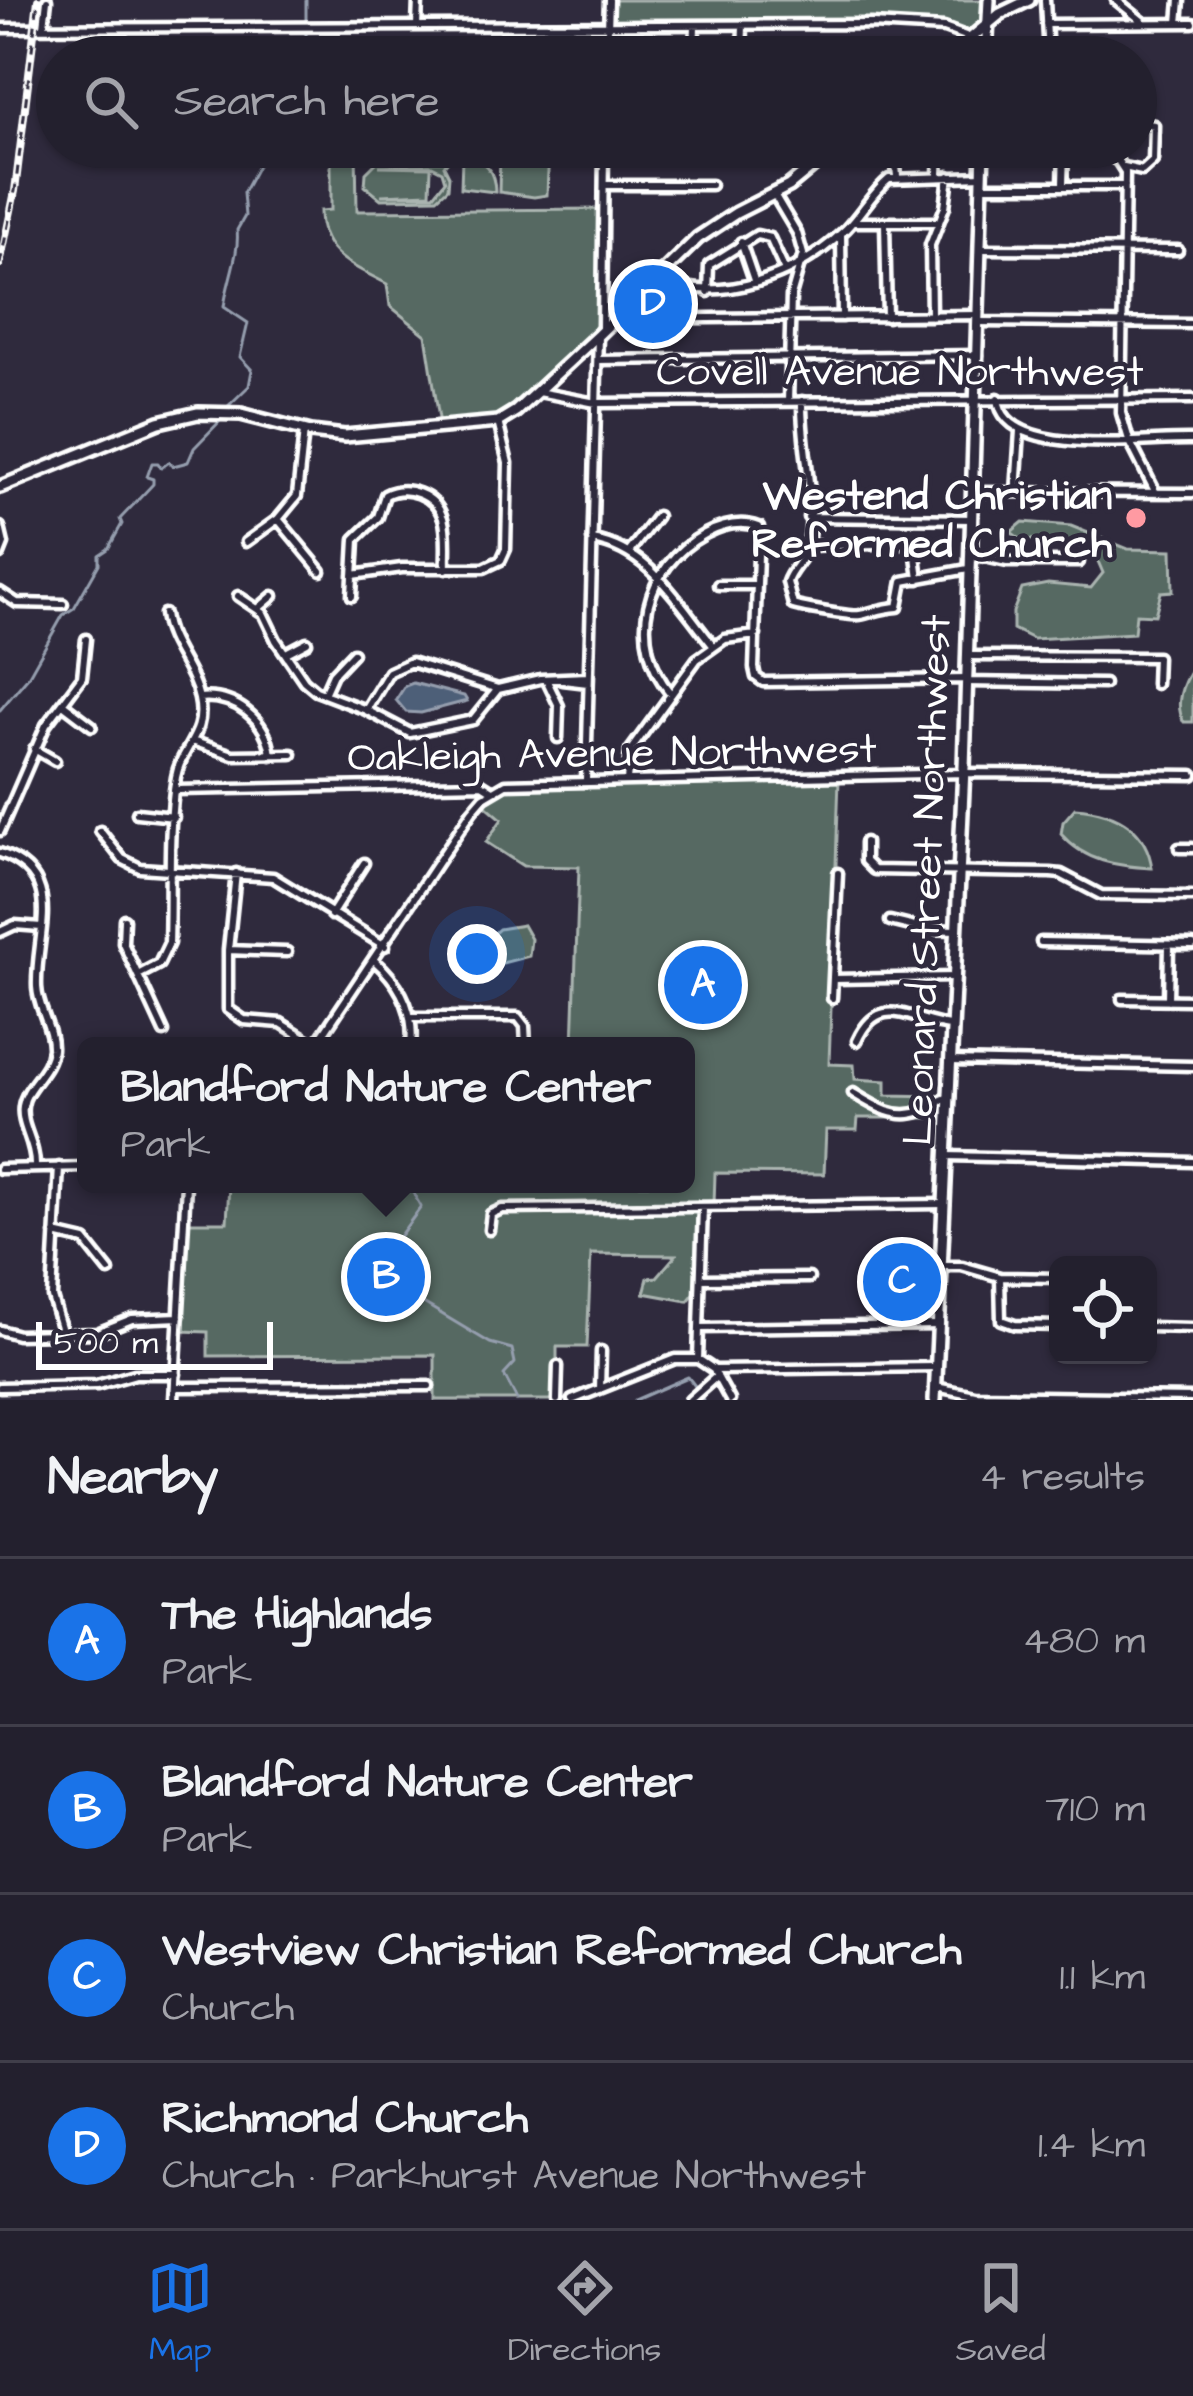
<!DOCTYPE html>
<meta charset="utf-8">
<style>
:root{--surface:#23202e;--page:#2f2d3a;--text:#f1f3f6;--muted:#a3a3aa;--line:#403e4a;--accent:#1a73e8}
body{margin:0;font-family:"Architects Daughter",sans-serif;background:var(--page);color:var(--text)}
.controls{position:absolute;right:36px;bottom:36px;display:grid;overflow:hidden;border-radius:18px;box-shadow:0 3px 9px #0004}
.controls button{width:108px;height:108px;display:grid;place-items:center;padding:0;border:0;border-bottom:3px solid var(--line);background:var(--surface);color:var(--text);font:60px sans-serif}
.scale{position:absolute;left:36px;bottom:30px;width:237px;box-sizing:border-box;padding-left:12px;border:6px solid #fff;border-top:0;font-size:33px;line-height:42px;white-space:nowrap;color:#fff;-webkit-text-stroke:9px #2f2a3d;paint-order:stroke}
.you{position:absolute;left:477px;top:954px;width:42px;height:42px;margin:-30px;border:9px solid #fff;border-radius:50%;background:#1a73e8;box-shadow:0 0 0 18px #1a73e833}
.badge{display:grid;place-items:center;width:78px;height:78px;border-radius:50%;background:var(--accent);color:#fff;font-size:39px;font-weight:700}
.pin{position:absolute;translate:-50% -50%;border:6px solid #fff;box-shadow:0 3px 12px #0006}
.popup{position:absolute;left:77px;top:1037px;width:618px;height:156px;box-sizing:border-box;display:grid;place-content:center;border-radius:18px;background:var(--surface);filter:drop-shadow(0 3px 9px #0005);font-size:39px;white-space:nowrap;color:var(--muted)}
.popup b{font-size:45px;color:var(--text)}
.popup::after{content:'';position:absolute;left:50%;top:100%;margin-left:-24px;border:24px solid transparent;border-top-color:var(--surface)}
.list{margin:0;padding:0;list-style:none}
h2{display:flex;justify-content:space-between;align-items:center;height:156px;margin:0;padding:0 48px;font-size:51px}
h2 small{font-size:39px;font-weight:400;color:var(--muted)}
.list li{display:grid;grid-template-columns:78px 1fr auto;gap:36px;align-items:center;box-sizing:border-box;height:168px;padding:0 48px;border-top:3px solid var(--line)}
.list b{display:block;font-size:45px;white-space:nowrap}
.list p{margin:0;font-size:39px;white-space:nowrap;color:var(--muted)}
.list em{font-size:39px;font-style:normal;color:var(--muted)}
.icon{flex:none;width:66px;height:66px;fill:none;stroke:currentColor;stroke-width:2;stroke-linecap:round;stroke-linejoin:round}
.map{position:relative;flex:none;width:1193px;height:1400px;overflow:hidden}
.search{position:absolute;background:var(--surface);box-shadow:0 3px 9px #0004;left:36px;right:36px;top:36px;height:132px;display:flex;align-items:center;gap:30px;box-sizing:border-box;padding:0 42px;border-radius:66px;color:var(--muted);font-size:45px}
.sheet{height:828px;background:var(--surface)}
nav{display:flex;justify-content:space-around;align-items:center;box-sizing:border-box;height:168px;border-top:3px solid var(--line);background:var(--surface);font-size:33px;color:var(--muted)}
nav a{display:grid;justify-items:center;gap:6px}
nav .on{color:var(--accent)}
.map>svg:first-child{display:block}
.green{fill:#566962;stroke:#aab4b0;stroke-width:3;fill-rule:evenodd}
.water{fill:#4e5e78;stroke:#959eae;stroke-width:3}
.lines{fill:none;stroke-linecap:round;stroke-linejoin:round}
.stream{stroke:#959eae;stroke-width:3}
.minor-casing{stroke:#fff;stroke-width:15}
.major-casing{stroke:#fff;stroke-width:18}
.minor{stroke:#2f2a3d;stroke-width:6}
.major{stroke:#2f2a3d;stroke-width:9}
.rail-casing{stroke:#fff;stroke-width:8}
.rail{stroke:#2f2a3d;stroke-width:3;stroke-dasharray:9;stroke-linecap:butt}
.poi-dot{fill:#ff9aa2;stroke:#2f2a3d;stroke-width:4.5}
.labels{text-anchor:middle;stroke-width:9;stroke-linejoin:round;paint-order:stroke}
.street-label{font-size:42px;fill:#fff;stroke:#2f2a3d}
.poi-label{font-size:42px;font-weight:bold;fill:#fff;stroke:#2f2a3d;text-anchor:end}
</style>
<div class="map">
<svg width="1193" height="1400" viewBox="0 0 1193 1400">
<rect width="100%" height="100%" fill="#2f2a3d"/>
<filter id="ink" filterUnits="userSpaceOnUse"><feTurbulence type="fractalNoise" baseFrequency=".00833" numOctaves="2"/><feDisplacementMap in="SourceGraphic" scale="24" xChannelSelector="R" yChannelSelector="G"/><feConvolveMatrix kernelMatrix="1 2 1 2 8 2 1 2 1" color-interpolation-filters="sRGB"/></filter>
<g filter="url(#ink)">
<path class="green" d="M611 0H985L984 21 969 34 936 25 610 23Z
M331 147H356L357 211 601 209 599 325 500 419 440 425 426 335 390 306 387 284C352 265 320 255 320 211L331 210Z
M507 147H549L547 195 534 197 499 192 500 156Z
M462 157C484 157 495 171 495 192L461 188Z
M448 161 444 166 449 176 448 188 437 198 381 199 365 186 366 173 377 162ZM379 166 430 165 442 171 445 181 434 195H381L430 193 431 167Z
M1023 522 1071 526 1128 549 1172 550 1173 591 1161 592 1155 615 1136 614 1134 633 1033 639 1013 629V612L1022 589 1048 584 1091 588 1103 573 1094 552 1068 542 1020 539 1011 532Z
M1193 668V722H1184C1174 705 1182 682 1193 668Z
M839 779 829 1064 854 1065 855 1079 886 1081V1095L943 1096 942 1118H858L857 1130H826L824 1174 715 1173 714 1205H701L696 1291 688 1301 644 1293 648 1278 657 1277 676 1255 591 1254 587 1347H557V1400H435V1355L208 1356V1332L181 1331 186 1222H227L229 1184H686V1046H573L579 867 523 866 486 842 502 819 483 803 487 797 510 786Z
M1075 808C1114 811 1146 826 1152 868 1117 866 1085 862 1061 834L1063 822Z
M523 925 531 939 529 956 495 965 488 939 499 929Z"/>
<path class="water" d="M413 683 464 696 467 701 421 713 406 712 396 700 405 686Z"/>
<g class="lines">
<path class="stream" d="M306 0V57
M0 710 28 677 63 615 74 608 99 564V555L108 549 122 524 120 519 153 484V479L147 477 152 463H158L161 468 169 462 173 466 188 462 194 448 225 416 226 408 249 386 252 370 240 357 248 323 224 307C227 282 240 253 237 230L245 216 243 193 268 147
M408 1184 421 1207 393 1245 402 1252 410 1269 392 1280 395 1286 490 1343 512 1349 515 1363 504 1375 517 1400
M701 1396 703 1400
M635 1400 688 1377 698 1390"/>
<defs>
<path id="minor" d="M1045 0 1048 57
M1116 0 1142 21
M1178 23 1180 0
M1046 24 1193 23
M44 26 47 0
M417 26 418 0
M0 28 872 24 944 28 971 38
M607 57 609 0
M694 57 695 25
M742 57 743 25
M894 147 897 176
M1095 147 1118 161 1125 172 1121 413 1129 440 1156 493
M1124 167 1142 171 1153 161 1154 125 1136 122
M938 175 939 147
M607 185H711
M1063 185 1064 147
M982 186H1125
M775 196 797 233 803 254 791 296 788 401
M853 222H938
M885 222 887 317
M841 234 842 317
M741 242 755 283
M981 249 1178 250
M657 279C721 306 797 277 846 229 861 214 872 193 889 179L983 176
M708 292 709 265 757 235 770 238 785 271
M931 316 930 245 945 207 949 176
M617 319 979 315
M979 322 1193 324
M602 329 604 147
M598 360 978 355
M538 392 596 403 1193 399
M998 398C1003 461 1148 438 1193 440
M802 401C801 449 818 501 807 548 803 561 791 569 787 582L793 605C803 608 852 617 860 615 874 612 882 608 898 607L903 581 968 569
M973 492 1193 493
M1016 492 1020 431
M808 517 972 519
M278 519 321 571
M0 527 4 544 0 554
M592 540C649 549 678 603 712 644
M246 542 278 519 297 496 304 431
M807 546 907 543 915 548 919 579
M630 551 657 516
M971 554 1007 562H1079
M353 575 402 568H484L501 560 506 549 508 463 498 422
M718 585H757
M0 592 17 603 63 604
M238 596 263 613 276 640 304 681 316 691 366 710 410 733 473 720 498 689 540 679 588 677
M352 596 355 539 378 517 385 495C406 484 435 494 443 518 448 534 445 553 446 569
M259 608 273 596
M288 652 307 642
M968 656 1157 657 1156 684
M546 679 559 706 558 738
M563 680 588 683
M967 682 1104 684
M324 694 333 674 353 653
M671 694C626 640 644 567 705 534 722 525 740 520 759 527L754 668 756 677 763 682 967 679
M199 698C234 694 267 719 271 755
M63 704 92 726
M366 710 389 672 411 662 498 689
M195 742 233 755 292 754
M34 749 55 761
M627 780 630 751 697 659 725 639 756 635
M586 781 598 335
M176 790 482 784 493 791
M137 813 174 817
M0 831 46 725 82 677 86 639
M100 831 122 859 140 868 273 877 385 946
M865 842V861L874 870 1051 873 1061 874 1101 895 1193 896
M1179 848H1193
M0 853C67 876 35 933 37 987 38 1009 53 1028 52 1049 50 1072 26 1085 23 1106 20 1126 36 1143 35 1168
M236 873 228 950V1009L244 1020 281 1023 316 1045
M331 915 364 863
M124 919 123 943 164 1032
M890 921 923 929 957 930
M0 932 15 925 41 927
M1041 942 1193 945
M228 950 287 952
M375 961C401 984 415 1011 411 1046
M138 975 159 964 169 943C171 889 167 830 176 777 181 747 207 735 199 699 193 668 168 646 164 614
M833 979 955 977
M832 998 838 873
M1122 999 1193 1000
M1168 1000 1169 945
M411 1017H518L525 1026 526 1046
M857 1041C881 988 914 1025 953 1026
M315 1046 472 811 484 797 506 784 964 773 1193 775
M951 1061 1193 1066
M853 1093C874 1106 897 1121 921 1111 932 1106 939 1100 950 1097
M947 1156 1193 1162
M59 1167 52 1297 63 1334
M0 1169 86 1167
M489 1230 491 1214 502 1209 944 1204
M55 1234 85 1241 109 1271
M941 1266H962L1000 1277 1058 1278
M1000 1277 1001 1320 1015 1325 1058 1326
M702 1279 809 1278
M1148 1327 1193 1328
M700 1328 938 1325
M0 1330 18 1335 97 1333 132 1319 179 1317
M698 1359 703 1207
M714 1370 936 1367
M715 1373 730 1400
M0 1387 97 1385 135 1374H176
M175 1387 429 1386
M936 1387 975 1395 1193 1398
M600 1389 601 1351
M174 1400 186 1184
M557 1400 558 1366
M572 1400 675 1359H698L713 1369
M690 1400 717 1376"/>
<path id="major" d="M948 57 1000 14 1029 0
M986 57 989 0
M0 487 159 422 198 413 241 414 311 432 345 436 498 422 516 411 598 335 698 238 736 213 789 186 836 147
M935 1400 964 768 983 147"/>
</defs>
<use href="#minor" class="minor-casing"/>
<use href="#major" class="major-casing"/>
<use href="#minor" class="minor"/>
<use href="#major" class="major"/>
<defs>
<path id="rail" d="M0 264 15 191 38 0"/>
</defs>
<use href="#rail" class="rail-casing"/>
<use href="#rail" class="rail"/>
</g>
</g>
<circle class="poi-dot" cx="1136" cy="518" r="12"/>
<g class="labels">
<g class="street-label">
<text x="900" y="385">Covell Avenue Northwest</text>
<text transform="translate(612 751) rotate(-1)" y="15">Oakleigh Avenue Northwest</text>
<text transform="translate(925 880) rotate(-88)" y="15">Leonard Street Northwest</text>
</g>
<g class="poi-label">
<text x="1112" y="509">Westend Christian<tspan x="1112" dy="48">Reformed Church</tspan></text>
</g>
</g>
</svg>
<div class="controls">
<button><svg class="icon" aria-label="locate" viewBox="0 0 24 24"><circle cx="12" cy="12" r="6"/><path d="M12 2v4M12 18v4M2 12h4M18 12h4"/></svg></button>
</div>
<div class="scale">500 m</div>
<div class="you"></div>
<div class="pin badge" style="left:703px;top:985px">A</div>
<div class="pin badge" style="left:386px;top:1277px">B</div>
<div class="popup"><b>Blandford Nature Center</b>Park</div>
<div class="pin badge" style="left:902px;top:1282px">C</div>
<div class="pin badge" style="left:653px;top:304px">D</div>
<div class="search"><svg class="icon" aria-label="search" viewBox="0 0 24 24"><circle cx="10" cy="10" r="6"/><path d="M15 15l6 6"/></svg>Search here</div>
</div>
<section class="sheet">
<h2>Nearby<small>4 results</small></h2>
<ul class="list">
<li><span class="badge">A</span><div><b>The Highlands</b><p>Park</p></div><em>480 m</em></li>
<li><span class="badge">B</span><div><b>Blandford Nature Center</b><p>Park</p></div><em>710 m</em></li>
<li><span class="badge">C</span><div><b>Westview Christian Reformed Church</b><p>Church</p></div><em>1.1 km</em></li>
<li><span class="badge">D</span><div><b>Richmond Church</b><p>Church · Parkhurst Avenue Northwest</p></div><em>1.4 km</em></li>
</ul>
</section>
<nav>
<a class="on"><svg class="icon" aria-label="map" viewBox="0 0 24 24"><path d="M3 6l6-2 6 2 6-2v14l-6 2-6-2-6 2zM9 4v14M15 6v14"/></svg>Map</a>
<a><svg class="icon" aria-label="directions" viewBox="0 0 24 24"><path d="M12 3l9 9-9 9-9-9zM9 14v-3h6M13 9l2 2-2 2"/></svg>Directions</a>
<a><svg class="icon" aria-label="saved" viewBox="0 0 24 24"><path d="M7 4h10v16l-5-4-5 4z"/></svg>Saved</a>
</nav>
